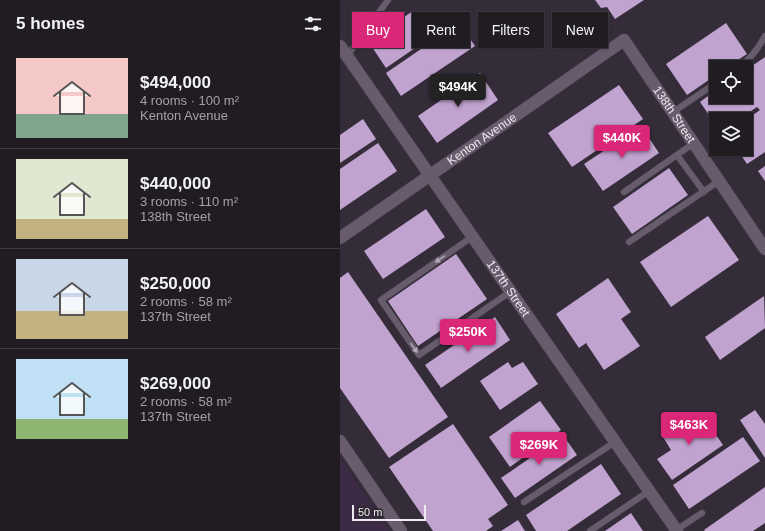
<!DOCTYPE html>
<meta charset="utf-8">
<style>
:root{--surface:#201c22;--page:#2d292f;--text:#f1f3f6;--muted:#a2a1a5;--line:#3d3a40;--accent:#db2777}
body{margin:0;font-family:Arial,sans-serif;background:var(--page);color:var(--text);height:100vh;display:flex;flex-direction:column;font-size:15px;white-space:nowrap}
*{box-sizing:border-box;margin:0}
p{font-size:13px;color:var(--muted)}
.icon{flex:none;width:22px;height:22px;fill:none;stroke:currentColor;stroke-width:2;stroke-linecap:round;stroke-linejoin:round}
.map{position:relative;flex:1;overflow:hidden}
.details{display:flex;flex-direction:column;background:var(--surface);width:340px}
.details>*{flex:none}
.guide{position:absolute;left:12px;top:12px;width:353px;height:36px;display:flex;gap:8px}
.fabs{position:absolute;left:369px;top:60px;display:grid;gap:8px}
.fabs a{display:grid;place-items:center;width:44px;height:44px;border-radius:0px;background:var(--surface);box-shadow:0 1px 3px #0004,0 0 0 1px var(--line);font-size:20px}
.scale{position:absolute;left:12px;bottom:10px;width:74px;box-sizing:border-box;padding-left:4px;border:2px solid #eeebf0;border-top:0;font-size:11px;line-height:14px;white-space:nowrap;color:#eeebf0;-webkit-text-stroke:3px #2b262e;paint-order:stroke}
.price{position:absolute;translate:-50% -34px;padding:0 9px;border-radius:4px;background:var(--accent);color:#fff;font-size:13px;line-height:26px;filter:drop-shadow(0 1px 2px #0008)}
.price::after{content:'';position:absolute;left:50%;top:24px;width:12px;height:9px;margin-left:-6px;background:inherit;clip-path:polygon(0 0,100% 0,50% 100%)}
.price.active{background:#222;color:#fff}
ul{padding:0;list-style:none}
li{display:flex;align-items:center;gap:12px;height:100px;padding:0 16px}
li+li{border-top:1px solid var(--line)}
li span{display:grid;place-items:center;flex:none;width:112px;height:80px;border-radius:0px;color:#555}
li>.icon{margin-inline-start:auto}
span .icon{width:48px;height:48px;fill:#fffc;stroke-width:1}
li b{font-size:17px}
h2{display:flex;justify-content:space-between;align-items:center;height:48px;padding:0 16px;font-size:17px}
.tag{padding:0 14px;border-radius:0px;background:var(--surface);box-shadow:0 1px 3px #0004,0 0 0 1px var(--line);font-size:14px;line-height:36px}
.tag.active{background:var(--accent);color:#fff}
main{display:flex;flex:1;min-height:0}
.map>svg:first-child{display:block}
.built{fill:#352c3a;fill-rule:evenodd}
.green{fill:#3d2b46}
.building{fill:#c1a3d0}
.lines{fill:none;stroke-linecap:round;stroke-linejoin:round}
.lane-casing{stroke:#464249;stroke-width:7}
.street-casing{stroke:#464249;stroke-width:13}
.lane{stroke:#675b6d;stroke-width:6}
.street{stroke:#675b6d;stroke-width:12}
.oneway{fill:#b1aab5}
.labels{text-anchor:middle;dominant-baseline:central;stroke-width:4;stroke-linejoin:round;paint-order:stroke}
.street-label{font-size:12px;fill:#eeebf0;stroke:#2b262e}
</style>
<main>
<section class="details">
<h2>5 homes<svg class="icon" aria-label="filters" viewBox="0 0 24 24"><path d="M4 7h16M4 17h16"/><circle cx="9" cy="7" r="2"/><circle cx="15" cy="17" r="2"/></svg></h2>
<ul>
<li><span style="background:linear-gradient(#f6c9c9 70%,#7fa58c 0)"><svg class="icon" aria-label="home" viewBox="0 0 24 24"><path d="M3 11l9-7 9 7M6 9v11h12V9"/></svg></span><div><b>$494,000</b><p>4 rooms · 100 m²</p><p>Kenton Avenue</p></div></li>
<li><span style="background:linear-gradient(#dfe7d0 75%,#c2b280 0)"><svg class="icon" aria-label="home" viewBox="0 0 24 24"><path d="M3 11l9-7 9 7M6 9v11h12V9"/></svg></span><div><b>$440,000</b><p>3 rooms · 110 m²</p><p>138th Street</p></div></li>
<li><span style="background:linear-gradient(#c9d6e8 65%,#c2b280 0)"><svg class="icon" aria-label="home" viewBox="0 0 24 24"><path d="M3 11l9-7 9 7M6 9v11h12V9"/></svg></span><div><b>$250,000</b><p>2 rooms · 58 m²</p><p>137th Street</p></div></li>
<li><span style="background:linear-gradient(#bfe0f5 75%,#8fb573 0)"><svg class="icon" aria-label="home" viewBox="0 0 24 24"><path d="M3 11l9-7 9 7M6 9v11h12V9"/></svg></span><div><b>$269,000</b><p>2 rooms · 58 m²</p><p>137th Street</p></div></li>
</ul>
</section>
<div class="map">
<svg width="425" height="531" viewBox="0 0 425 531">
<rect width="100%" height="100%" fill="#2b262e"/>
<!-- built -->
<path class="built" d="M 0,0 L 425,0 L 425,531 L 49,531 L 0,458 ZM 376,67 L 406,67 L 406,97 L 376,97 ZM 376,119 L 406,119 L 406,149 L 376,149 Z"/>
<!-- green -->
<path class="green" d="M 0,458 L 45,525 L 49,531 L 0,531 Z"/>
<!-- building -->
<g class="building">
<path d="M 255,0 L 304,0 L 275,19 L 267,7 L 261,8 Z"/>
<path d="M 73,11 L 91,37 L 46,68 L 28,41 Z"/>
<path d="M 119,23 L 135,46 L 61,96 L 46,73 Z"/>
<path d="M 386,23 L 407,54 L 387,67 L 376,67 L 376,75 L 347,95 L 326,64 Z"/>
<path d="M 425,57 L 425,152 L 407,164 L 397,149 L 406,149 L 406,120 L 420,110 L 417,107 L 399,119 L 376,119 L 376,125 L 360,102 L 376,90 L 376,97 L 406,97 L 406,70 Z"/>
<path d="M 140,73 L 158,100 L 97,143 L 78,116 Z"/>
<path d="M 279,85 L 303,119 L 232,167 L 208,133 Z"/>
<path d="M 23,119 L 36,139 L 0,163 L 0,135 Z"/>
<path d="M 301,126 L 319,153 L 263,191 L 244,164 Z"/>
<path d="M 38,143 L 57,171 L 0,210 L 0,169 Z"/>
<path d="M 425,166 L 425,181 L 418,171 Z"/>
<path d="M 329,168 L 348,195 L 292,234 L 273,207 Z"/>
<path d="M 86,209 L 105,237 L 43,279 L 24,251 Z"/>
<path d="M 368,216 L 399,260 L 331,307 L 300,262 Z"/>
<path d="M 116,254 L 147,299 L 78,346 L 48,301 Z"/>
<path d="M 8,272 L 108,417 L 49,458 L 0,388 L 0,278 Z"/>
<path d="M 268,278 L 291,312 L 281,319 L 300,346 L 264,370 L 246,343 L 239,348 L 216,314 Z"/>
<path d="M 424,296 L 425,328 L 380,360 L 365,337 Z"/>
<path d="M 155,317 L 170,340 L 101,388 L 85,365 Z"/>
<path d="M 168,362 L 172,368 L 183,362 L 198,384 L 160,410 L 140,381 Z"/>
<path d="M 200,401 L 221,430 L 170,467 L 149,437 Z"/>
<path d="M 415,410 L 425,424 L 425,458 L 400,420 Z"/>
<path d="M 360,412 L 383,445 L 332,480 L 317,459 L 331,450 L 323,437 Z"/>
<path d="M 113,424 L 168,505 L 148,519 L 153,526 L 146,531 L 93,531 L 49,467 Z"/>
<path d="M 223,435 L 237,455 L 175,498 L 161,478 Z"/>
<path d="M 403,437 L 420,461 L 349,509 L 333,485 Z"/>
<path d="M 261,464 L 281,494 L 227,531 L 196,531 L 186,515 Z"/>
<path d="M 425,487 L 425,523 L 413,531 L 365,531 L 364,530 Z"/>
<path d="M 291,513 L 303,531 L 265,531 Z"/>
<path d="M 178,520 L 185,531 L 161,531 Z"/>
</g>
<g class="lines">
<defs>
<g id="lane">
<path d="M 7,56 L 48,0"/>
<path d="M 399,67 C 411,59 418,49 425,36"/>
<path d="M 333,112 L 376,83"/>
<path d="M 337,155 L 364,192"/>
<path d="M 284,192 L 354,143"/>
<path d="M 132,237 L 41,300 L 79,355 L 170,292"/>
<path d="M 289,242 L 379,181"/>
<path d="M 184,502 L 275,442"/>
<path d="M 336,530 L 362,513"/>
<path d="M 250,531 L 309,491"/>
</g>
<g id="street">
<path id="s1" d="M 0,46 L 337,531"/>
<path id="s2" d="M 0,238 L 284,40 L 425,249"/>
<path d="M 0,441 L 61,531"/>
</g>
</defs>
<!-- lane casing -->
<use href="#lane" class="lane-casing"/>
<!-- street casing -->
<use href="#street" class="street-casing"/>
<!-- lane -->
<use href="#lane" class="lane"/>
<!-- street -->
<use href="#street" class="street"/>
</g>
<!-- one-way arrows -->
<defs><path id="oneway-solid" d="M-6-.8H1V-3.2L6.5 0L1 3.2V.8H-6Z"/></defs>
<g class="oneway">
<use href="#oneway-solid" transform="translate(100 259) rotate(145)"/>
<use href="#oneway-solid" transform="translate(74 348) rotate(55)"/>
</g>
<g class="labels">
<!-- street labels -->
<g class="street-label">
<text stroke="none"><textPath href="#s2" startOffset="436">138th Street</textPath></text>
<text stroke="none"><textPath href="#s2" startOffset="173">Kenton Avenue</textPath></text>
<text stroke="none"><textPath href="#s1" startOffset="295">137th Street</textPath></text>
</g>
</g>
</svg>
<div class="fabs">
<a><svg class="icon" aria-label="locate" viewBox="0 0 24 24"><circle cx="12" cy="12" r="6"/><path d="M12 2v4M12 18v4M2 12h4M18 12h4"/></svg></a>
<a><svg class="icon" aria-label="layers" viewBox="0 0 24 24"><path d="M12 4l9 5-9 5-9-5zM3 14l9 5 9-5"/></svg></a>
</div>
<div class="scale">50 m</div>
<b class="price active" style="left:118px;top:108px">$494K</b>
<b class="price" style="left:282px;top:159px">$440K</b>
<b class="price" style="left:128px;top:353px">$250K</b>
<b class="price" style="left:349px;top:446px">$463K</b>
<b class="price" style="left:199px;top:466px">$269K</b>
<div class="guide">
<a class="tag active">Buy</a>
<a class="tag">Rent</a>
<a class="tag">Filters</a>
<a class="tag">New</a>
</div>
</div>
</main>
